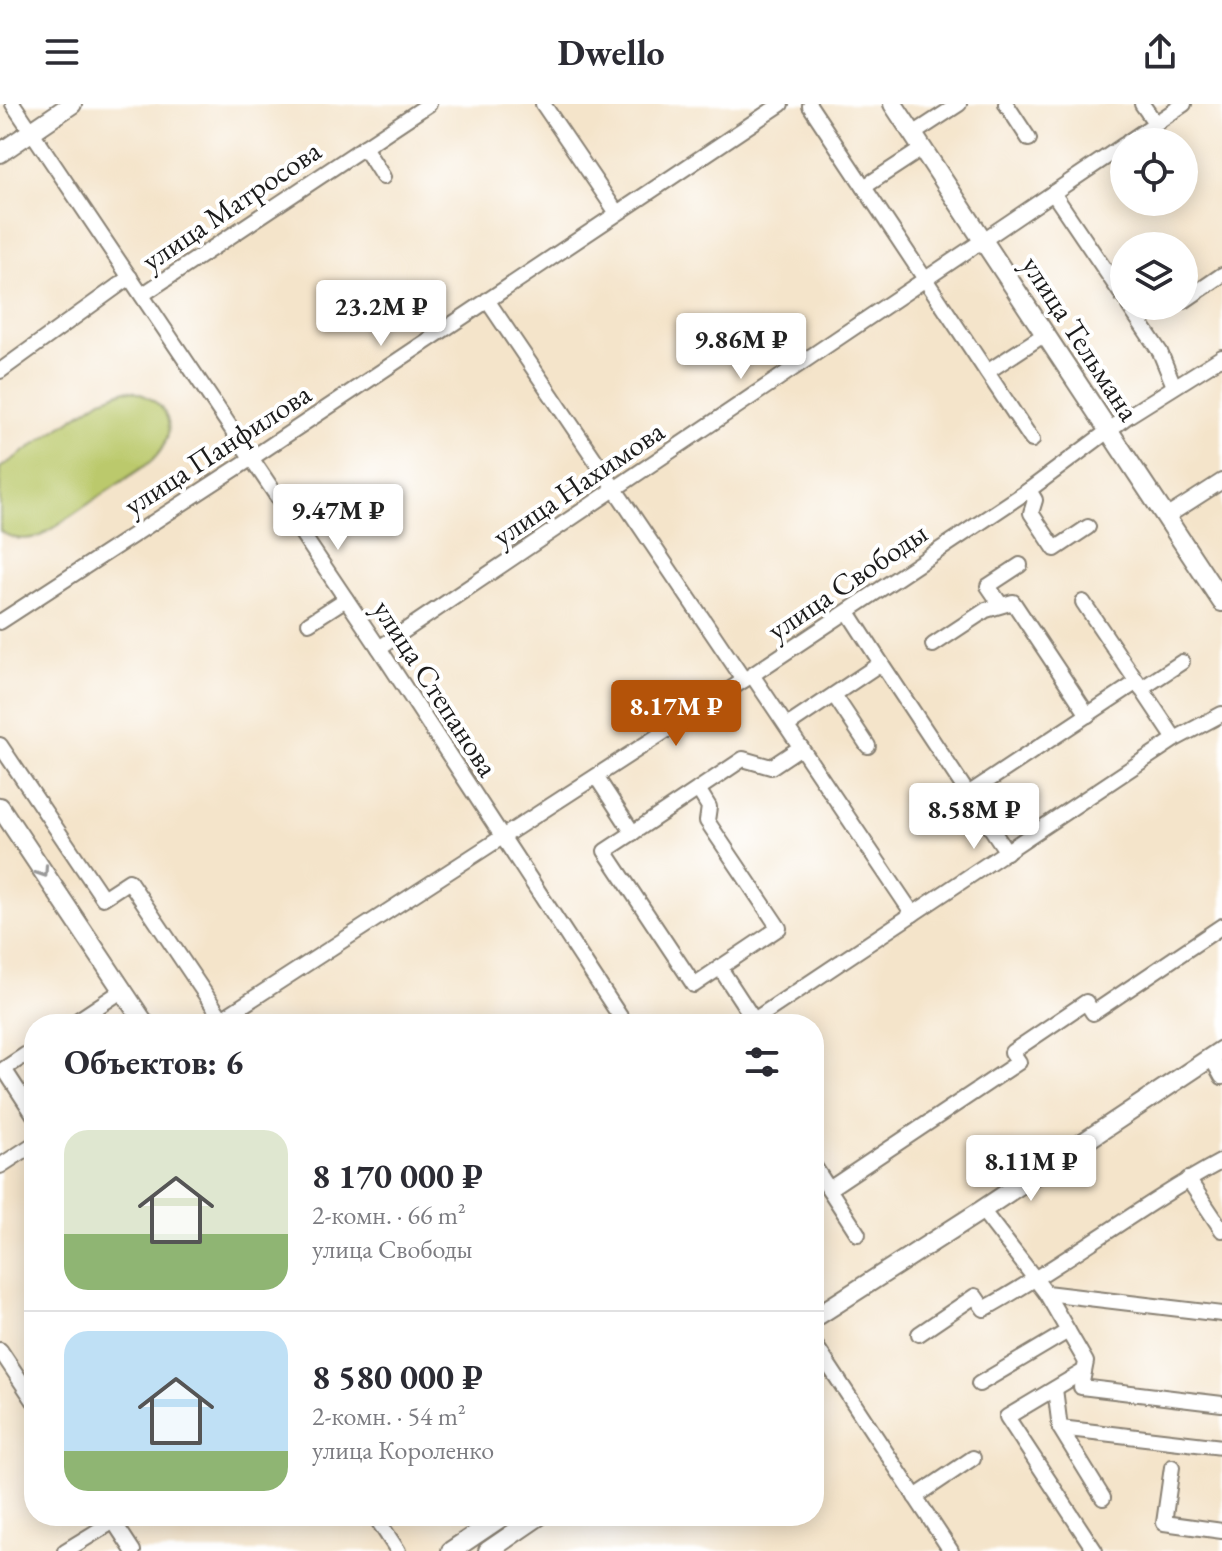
<!DOCTYPE html>
<html lang="ru">
<meta charset="utf-8">
<style>
:root{--surface:#fff;--page:#f2f2f3;--text:#2b2b33;--muted:#7c7c81;--line:#e1e1e2;--accent:#b45309}
body{margin:0;font-family:"EB Garamond",serif;background:var(--page);color:var(--text);height:100vh;display:flex;flex-direction:column;font-size:30px;white-space:nowrap}
*{box-sizing:border-box;margin:0}
p{font-size:26px;color:var(--muted)}
.icon{flex:none;width:44px;height:44px;fill:none;stroke:currentColor;stroke-width:2;stroke-linecap:round;stroke-linejoin:round}
.map{position:relative;flex:1;overflow:hidden}
.details{position:absolute;left:24px;top:910px;width:800px;height:512px;display:flex;flex-direction:column;background:var(--surface);border-radius:32px;box-shadow:0 4px 20px #0003}
.details>*{flex:none}
.fabs{position:absolute;left:1110px;top:24px;display:grid;gap:16px}
.fabs a{display:grid;place-items:center;width:88px;height:88px;border-radius:50%;background:var(--surface);box-shadow:0 4px 20px #0003;font-size:40px}
.price{position:absolute;translate:-50% -68px;padding:0 18px;border-radius:8px;background:#fff;color:#222;font-size:26px;line-height:52px;filter:drop-shadow(0 2px 4px #0008)}
.price::after{content:'';position:absolute;left:50%;top:48px;width:24px;height:18px;margin-left:-12px;background:inherit;clip-path:polygon(0 0,100% 0,50% 100%)}
.price.selected{background:var(--accent);color:#fff}
ul{padding:0;list-style:none}
li{display:flex;align-items:center;gap:24px;height:200px;padding:0 40px}
li+li{border-top:2px solid var(--line)}
li span{display:grid;place-items:center;flex:none;width:224px;height:160px;border-radius:24px;color:#555}
li>.icon{margin-inline-start:auto}
span .icon{width:96px;height:96px;fill:#fffc;stroke-width:1}
li b{font-size:34px}
h2{display:flex;justify-content:space-between;align-items:center;height:96px;padding:0 40px;font-size:34px}
header{display:flex;justify-content:space-between;align-items:center;height:104px;padding:0 40px;background:var(--surface);font-size:36px;font-weight:700}
.map>svg:first-child{display:block}
.green{fill:#bbc96c;stroke:#6c7244;stroke-width:2}
.lines{fill:none;stroke-linecap:round;stroke-linejoin:round}
.minor-casing{stroke:#888073;stroke-width:18}
.major-casing{stroke:#888073;stroke-width:22}
.minor{stroke:#fff;stroke-width:14}
.major{stroke:#fff;stroke-width:18}
.oneway{stroke:#999}
.labels{text-anchor:middle;dominant-baseline:central;stroke-width:8;stroke-linejoin:round;paint-order:stroke}
.street-label{font-size:30px;fill:#1c1c1c;stroke:#fff}
</style>
<header><svg class="icon" aria-label="menu" viewBox="0 0 24 24"><path d="M4 6h16M4 12h16M4 18h16"/></svg>Dwello<svg class="icon" aria-label="share" viewBox="0 0 24 24"><path d="M12 15V3M7 8l5-5 5 5M5 13v7h14v-7"/></svg></header>
<div class="map">
<svg width="1222" height="1447" viewBox="0 0 1222 1447">
<rect width="100%" height="100%" fill="#fff"/>
<filter id="ink" filterUnits="userSpaceOnUse"><feTurbulence type="fractalNoise" baseFrequency=".0125" numOctaves="2"/><feDisplacementMap in="SourceGraphic" scale="16" xChannelSelector="R" yChannelSelector="G"/><feConvolveMatrix kernelMatrix="1 2 1 2 8 2 1 2 1" color-interpolation-filters="sRGB"/></filter>
<filter id="wash" filterUnits="userSpaceOnUse"><feTurbulence type="fractalNoise" baseFrequency=".006" numOctaves="4" result="noise"/><feDisplacementMap in="SourceGraphic" scale="32" xChannelSelector="R" yChannelSelector="G"/><feGaussianBlur stdDeviation="1.8" result="paint"/><feColorMatrix in="noise" values="0 0 0 0 0 0 0 0 0 0 0 0 0 0 0 0 0 1.4 0 .05"/><feComposite in="paint" operator="in"/></filter>
<g filter="url(#wash)">
<rect width="100%" height="100%" fill="#f4e4ca"/>
<!-- green -->
<path class="green" d="M 126,286 C 167,293 184,325 152,357 L 41,432 C 25,436 14,437 0,427 L 0,364 L 102,295 Z"/>
</g>
<g filter="url(#ink)">
<g class="lines">
<defs>
<g id="minor">
<path d="M 13,0 L 379,544 L 625,920"/>
<path d="M 543,0 L 617,109"/>
<path d="M 1006,0 L 1029,35"/>
<path d="M 1142,0 L 1156,20"/>
<path d="M 810,2 L 1032,336"/>
<path d="M 913,30 L 959,0"/>
<path d="M 1128,38 L 1184,0"/>
<path d="M 364,43 L 383,73"/>
<path d="M 864,83 L 922,45"/>
<path d="M 1053,89 L 1124,194"/>
<path d="M 142,191 L 429,0"/>
<path d="M 487,196 L 744,576"/>
<path d="M 1184,197 L 1222,171"/>
<path d="M 1129,202 L 1160,248 L 1174,282"/>
<path d="M 0,267 L 130,173"/>
<path d="M 987,268 L 1045,230"/>
<path d="M 1029,386 L 1035,396 L 1031,409 L 1055,445 L 1088,423"/>
<path d="M 1166,413 L 1222,377"/>
<path d="M 1083,498 L 1137,578"/>
<path d="M 1001,501 L 988,482 L 1020,461"/>
<path d="M 0,518 L 252,354 L 781,0"/>
<path d="M 309,519 L 346,495"/>
<path d="M 933,541 L 986,506 L 1013,498 L 1088,611"/>
<path d="M 379,544 L 1124,41"/>
<path d="M 881,559 L 968,690"/>
<path d="M 752,571 L 913,810"/>
<path d="M 1141,585 L 1182,558"/>
<path d="M 834,591 L 868,642"/>
<path d="M 787,622 L 881,559 L 848,508"/>
<path d="M 0,641 L 103,794 L 129,777 L 222,915"/>
<path d="M 597,674 L 633,729"/>
<path d="M 698,685 L 709,703 L 707,717 L 779,824 L 694,881 L 605,747 C 651,717 697,686 743,655 L 771,663 L 801,643"/>
<path d="M 1007,748 L 968,690 L 1137,578 L 1175,635"/>
<path d="M 720,864 L 754,916"/>
<path d="M 72,920 L 123,886"/>
<path d="M 214,920 L 752,571 L 1029,386 L 1128,312 L 1222,253"/>
<path d="M 748,920 L 1175,635 L 1222,610"/>
<path d="M 34,945 L 4,965 L 34,1011"/>
<path d="M 1211,953 L 1222,973"/>
<path d="M 0,1062 L 34,1040"/>
<path d="M 814,1062 L 858,1130"/>
<path d="M 1188,1075 L 1222,1126"/>
<path d="M 829,1085 L 1019,958 L 1012,948 L 1086,898 L 1093,909 L 1222,822"/>
<path d="M 982,1106 L 1046,1189 L 1222,1210"/>
<path d="M 1046,1189 L 1086,1258 L 1081,1283 L 1222,1300"/>
<path d="M 919,1230 L 975,1192 L 984,1205 C 1066,1160 1140,1101 1222,1057"/>
<path d="M 814,1239 L 951,1447"/>
<path d="M 0,1246 L 34,1297"/>
<path d="M 1084,1267 L 1007,1313 L 1095,1447"/>
<path d="M 979,1280 L 1068,1227"/>
<path d="M 1055,1285 L 1060,1324 L 1103,1394"/>
<path d="M 1060,1324 L 1222,1343"/>
<path d="M 1172,1363 L 1164,1419 L 1222,1427"/>
<path d="M 915,1393 L 973,1354"/>
<path d="M 110,1412 L 133,1447"/>
<path d="M 375,1412 L 398,1447"/>
<path d="M 65,1447 L 122,1412"/>
</g>
<g id="major">
<path d="M 893,0 L 1222,498"/>
<path d="M 0,49 L 72,0"/>
<path d="M 0,703 L 145,920"/>
<path d="M 814,1214 L 982,1106 L 1222,946"/>
<path d="M 451,1447 L 503,1412"/>
<path d="M 488,1447 L 539,1412"/>
</g>
</defs>
<!-- minor casing -->
<use href="#minor" class="minor-casing"/>
<!-- major casing -->
<use href="#major" class="major-casing"/>
<!-- minor -->
<use href="#minor" class="minor"/>
<!-- major -->
<use href="#major" class="major"/>
</g>
<!-- one-way arrows -->
<defs><path id="oneway-chevron" d="M-2-3.5L2.5 0L-2 3.5" fill="none" stroke-width="1.6" stroke-linecap="round" stroke-linejoin="round" transform="scale(2)"/></defs>
<use class="oneway" href="#oneway-chevron" transform="translate(43 768) rotate(56)"/>
</g>
<g class="labels">
<!-- street labels -->
<g class="street-label">
<text transform="translate(231 101) rotate(-34)">улица Матросова</text>
<text transform="translate(1081 234) rotate(57)">улица Тельмана</text>
<text transform="translate(217 345) rotate(-33)">улица Панфилова</text>
<text transform="translate(578 379) rotate(-34)">улица Нахимова</text>
<text transform="translate(847 477) rotate(-34)">улица Свободы</text>
<text transform="translate(436 584) rotate(57)">улица Степанова</text>
</g>
</g>
</svg>
<div class="fabs">
<a><svg class="icon" aria-label="locate" viewBox="0 0 24 24"><circle cx="12" cy="12" r="6"/><path d="M12 2v4M12 18v4M2 12h4M18 12h4"/></svg></a>
<a><svg class="icon" aria-label="layers" viewBox="0 0 24 24"><path d="M12 4l9 5-9 5-9-5zM3 14l9 5 9-5"/></svg></a>
</div>
<b class="price" style="left:381px;top:244px">23.2M ₽</b>
<b class="price" style="left:741px;top:277px">9.86M ₽</b>
<b class="price" style="left:338px;top:448px">9.47M ₽</b>
<b class="price selected" style="left:676px;top:644px">8.17M ₽</b>
<b class="price" style="left:974px;top:747px">8.58M ₽</b>
<b class="price" style="left:1031px;top:1099px">8.11M ₽</b>
<section class="details">
<h2>Объектов: 6<svg class="icon" aria-label="filters" viewBox="0 0 24 24"><path d="M4 7h16M4 17h16"/><circle cx="9" cy="7" r="2"/><circle cx="15" cy="17" r="2"/></svg></h2>
<ul>
<li><span style="background:linear-gradient(#dfe7d0 65%,#8fb573 0)"><svg class="icon" aria-label="home" viewBox="0 0 24 24"><path d="M3 11l9-7 9 7M6 9v11h12V9"/></svg></span><div><b>8 170 000 ₽</b><p>2-комн. · 66 m²</p><p>улица Свободы</p></div></li>
<li><span style="background:linear-gradient(#bfe0f5 75%,#8fb573 0)"><svg class="icon" aria-label="home" viewBox="0 0 24 24"><path d="M3 11l9-7 9 7M6 9v11h12V9"/></svg></span><div><b>8 580 000 ₽</b><p>2-комн. · 54 m²</p><p>улица Короленко</p></div></li>
</ul>
</section>
</div>
